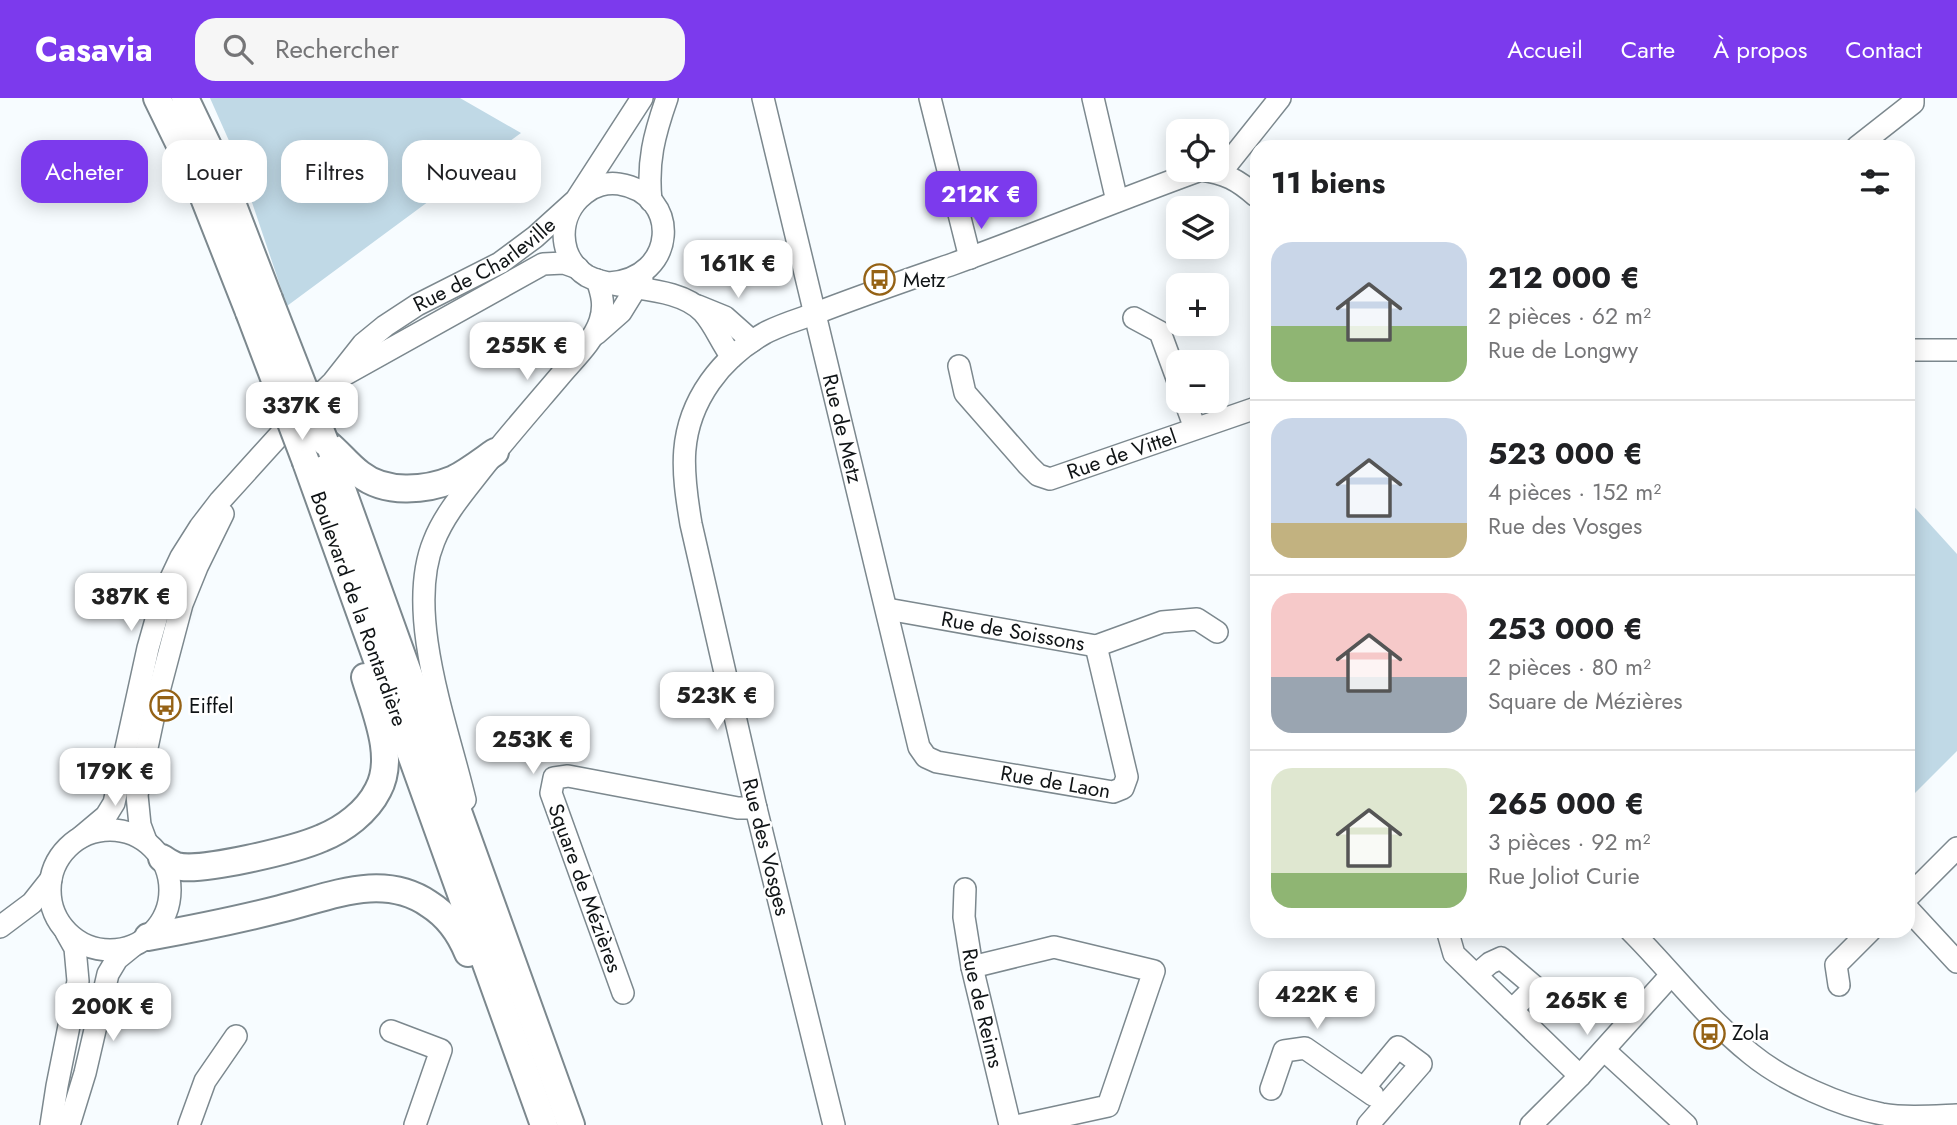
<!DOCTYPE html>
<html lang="fr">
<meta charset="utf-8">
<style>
:root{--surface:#fff;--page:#f6f6f6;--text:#202124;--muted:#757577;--line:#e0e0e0;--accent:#7c3aed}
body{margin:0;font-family:Jost,sans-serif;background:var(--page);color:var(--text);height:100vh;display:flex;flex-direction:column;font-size:26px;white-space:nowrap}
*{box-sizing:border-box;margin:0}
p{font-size:23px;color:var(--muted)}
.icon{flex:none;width:38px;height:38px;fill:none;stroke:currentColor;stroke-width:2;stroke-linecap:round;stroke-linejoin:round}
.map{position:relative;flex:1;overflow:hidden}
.side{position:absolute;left:1250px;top:42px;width:665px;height:798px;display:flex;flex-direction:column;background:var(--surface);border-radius:21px;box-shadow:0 4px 18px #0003}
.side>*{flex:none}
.top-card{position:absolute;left:21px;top:42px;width:665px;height:63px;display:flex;gap:14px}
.tools{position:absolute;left:1166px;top:21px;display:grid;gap:14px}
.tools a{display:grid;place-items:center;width:63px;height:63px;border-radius:14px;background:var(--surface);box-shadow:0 4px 18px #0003;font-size:35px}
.price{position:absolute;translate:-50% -60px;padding:0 16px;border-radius:14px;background:#fff;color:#222;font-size:23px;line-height:46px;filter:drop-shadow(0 2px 4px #0008)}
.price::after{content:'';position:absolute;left:50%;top:42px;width:21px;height:16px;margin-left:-10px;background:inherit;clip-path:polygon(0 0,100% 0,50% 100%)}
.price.on{background:var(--accent);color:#fff}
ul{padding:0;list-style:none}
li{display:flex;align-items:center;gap:21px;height:175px;padding:0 21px}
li+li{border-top:2px solid var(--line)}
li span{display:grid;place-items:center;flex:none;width:196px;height:140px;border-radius:21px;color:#555}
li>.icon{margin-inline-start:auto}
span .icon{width:84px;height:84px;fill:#fffc;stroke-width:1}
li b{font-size:30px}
h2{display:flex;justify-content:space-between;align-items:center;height:84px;padding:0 21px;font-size:30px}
.tag{padding:0 24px;border-radius:21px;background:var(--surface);box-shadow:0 4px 18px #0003;font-size:24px;line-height:63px}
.tag.on{background:var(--accent);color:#fff}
header{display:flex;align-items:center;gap:42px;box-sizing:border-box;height:98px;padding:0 35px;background:var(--accent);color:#fff}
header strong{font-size:33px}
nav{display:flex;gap:38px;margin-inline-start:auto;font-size:24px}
.search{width:490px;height:63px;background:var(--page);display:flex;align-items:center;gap:18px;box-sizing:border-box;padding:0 24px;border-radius:21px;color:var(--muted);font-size:26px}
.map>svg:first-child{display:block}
.green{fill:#c0d9e6}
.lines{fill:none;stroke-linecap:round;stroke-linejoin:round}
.minor-casing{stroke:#7c888e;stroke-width:24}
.major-casing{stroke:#7c888e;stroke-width:30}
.minor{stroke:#fff;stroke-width:21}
.major{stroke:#fff;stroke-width:26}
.major-bridge-casing{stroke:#7c888e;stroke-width:30;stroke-linecap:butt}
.major-bridge{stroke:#fff;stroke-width:26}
.labels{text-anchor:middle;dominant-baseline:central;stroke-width:5;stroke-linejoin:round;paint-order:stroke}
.street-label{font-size:21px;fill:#101416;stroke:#fff}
.poi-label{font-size:21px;fill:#101416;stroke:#fff;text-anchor:start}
</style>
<header>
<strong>Casavia</strong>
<div class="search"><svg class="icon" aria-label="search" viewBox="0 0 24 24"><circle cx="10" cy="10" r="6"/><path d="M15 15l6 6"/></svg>Rechercher</div>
<nav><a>Accueil</a><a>Carte</a><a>À propos</a><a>Contact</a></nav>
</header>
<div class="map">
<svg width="1957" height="1027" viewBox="0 0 1957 1027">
<rect width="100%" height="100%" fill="#f7fcff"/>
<!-- green -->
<g class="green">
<path d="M 210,0 L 460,0 L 521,35 L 287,208 L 238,63 Z"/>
<path d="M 1908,402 L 1957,456 L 1957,653 L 1908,702 Z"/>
</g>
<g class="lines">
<defs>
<g id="minor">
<path id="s1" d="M 763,0 L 919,649 L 926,659 L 937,664 L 1113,694 L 1123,690 L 1127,679 L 1096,548"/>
<path d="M 930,0 L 970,160"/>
<path d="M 1093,0 L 1117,103"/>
<path d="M 1857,49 L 1913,5 L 1913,0"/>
<path d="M 1221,74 L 1280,0"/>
<path d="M 651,103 C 647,64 654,37 667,0"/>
<path d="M 609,185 C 677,181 682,96 619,86 C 607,84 593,88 584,96 C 557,117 557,159 587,178 C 596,183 607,185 618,187 C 645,192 683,193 703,214 C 715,227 721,245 732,259"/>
<path d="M 698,208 L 725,219 L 752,243"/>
<path d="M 1134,220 L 1160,234 L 1178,283"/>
<path d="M 596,236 L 621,214 L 642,180"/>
<path d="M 1908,252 L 1957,252"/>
<path id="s2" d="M 959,268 L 965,295 L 1028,367 L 1038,377 L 1050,381 L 1256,310"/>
<path d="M 344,277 L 543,166 L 564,165 L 578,170"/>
<path d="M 1185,303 L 1195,330"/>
<path id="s3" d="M 887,511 L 1096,548 L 1162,524 L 1197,521 L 1217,534"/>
<path d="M 465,702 C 448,629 404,515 434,443 C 443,420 459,400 474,381 C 501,346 531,312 559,279 C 573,262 593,244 600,223 C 605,208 602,196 597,182"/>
<circle cx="110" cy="792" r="60"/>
<path id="s4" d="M 81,739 L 106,718 L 114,705 L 148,550 L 163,497 L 181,459 L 200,429 L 220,403 L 287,329 L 333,284 L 363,246 L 385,228 L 417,207 L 500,165 L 535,139 L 576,102 L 642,0"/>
<path d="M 146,743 L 140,727 L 137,697 L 159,593 L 182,506 L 197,469 L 223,416"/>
<path id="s5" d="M 965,791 L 964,819 L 972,869 L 1010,1027"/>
<path d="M 1908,799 L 1957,750"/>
<path d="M 1908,811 L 1957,864"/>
<path d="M 0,829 L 32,805 L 51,781"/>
<path d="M 1631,833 C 1671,873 1706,920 1751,956 C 1784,983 1840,1008 1882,1016 C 1906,1020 1932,1018 1957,1017"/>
<path d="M 1448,835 L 1454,856 L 1580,978"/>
<path d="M 972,869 L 1054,849 L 1154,873 L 1108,1008 L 1021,1027"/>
<path d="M 1476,877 L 1490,865 L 1501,860 L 1535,889 L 1512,912"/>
<path d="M 1839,887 L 1836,867 L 1870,833"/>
<path d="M 623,895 L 551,695 L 554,680 L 568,678 L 738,710 L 756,710"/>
<path d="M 391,933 L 441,952 L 415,1027"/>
<path d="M 1604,952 L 1686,1027"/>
<path d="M 1364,990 L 1398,949 L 1421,966 L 1368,1027"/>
<path d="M 1271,991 L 1284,953 L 1305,950 L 1373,997"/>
<path d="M 51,1027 L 57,988 L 78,883 L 75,850 L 66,834"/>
<path d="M 69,1027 L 85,975 L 108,876 L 117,861 L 133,848"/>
<path d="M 189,1027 L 205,983 L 236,938"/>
<path d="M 834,1027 L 756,710 L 691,426 C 682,373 677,331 710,284 C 724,264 744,247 765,235 C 780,227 797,222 814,216 C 860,198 907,182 953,166 C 1036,136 1118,102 1201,72 C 1225,75 1238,82 1256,98"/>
<path d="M 1531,1027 L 1580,978 L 1671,877"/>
</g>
<g id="major">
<path d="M 157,0 L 197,82 L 249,214"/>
<path d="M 185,0 L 219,71 L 269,201"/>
<path d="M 325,344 L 571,1027"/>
<path d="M 328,346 C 339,355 348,367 360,376 C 385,396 425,393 454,381 C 468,374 482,363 495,354"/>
<path id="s6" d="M 306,364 L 544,1027"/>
<path d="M 162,760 C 166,763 171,766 176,768 C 200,775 297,751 322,740 C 344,731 367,714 378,692 C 396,659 375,613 365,579"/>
<path d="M 148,839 C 192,831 237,822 280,811 C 330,799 382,774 429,806 C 448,818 460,835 468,855"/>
</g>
</defs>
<!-- minor casing -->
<use href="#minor" class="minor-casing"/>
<!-- major casing -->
<use href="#major" class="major-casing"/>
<!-- minor -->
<use href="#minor" class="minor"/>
<!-- major -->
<use href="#major" class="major"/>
<defs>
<g id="major-bridge">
<path d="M 269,201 L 325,344"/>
<path d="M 249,214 L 306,364"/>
</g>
</defs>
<!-- major-bridge casing -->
<use href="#major-bridge" class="major-bridge-casing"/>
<!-- major-bridge -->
<use href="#major-bridge" class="major-bridge"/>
</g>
<!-- icons -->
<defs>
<symbol id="bus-ring" viewBox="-11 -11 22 22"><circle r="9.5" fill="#fff" stroke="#956215" stroke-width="1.5"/><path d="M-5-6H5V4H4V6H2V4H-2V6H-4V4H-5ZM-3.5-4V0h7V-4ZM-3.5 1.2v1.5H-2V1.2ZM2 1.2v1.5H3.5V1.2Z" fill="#956215"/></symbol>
</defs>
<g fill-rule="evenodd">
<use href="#bus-ring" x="862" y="164" width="35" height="35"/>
<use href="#bus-ring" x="148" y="590" width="35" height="35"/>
<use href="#bus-ring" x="1692" y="918" width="35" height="35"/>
</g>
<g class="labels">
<!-- street labels -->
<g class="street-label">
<text stroke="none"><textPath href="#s4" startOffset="730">Rue de Charleville</textPath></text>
<text stroke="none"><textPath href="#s1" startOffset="340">Rue de Metz</textPath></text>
<text stroke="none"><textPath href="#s2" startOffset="226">Rue de Vittel</textPath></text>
<text stroke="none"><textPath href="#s6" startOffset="156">Boulevard de la Rontardière</textPath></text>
<text stroke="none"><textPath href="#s3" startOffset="128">Rue de Soissons</textPath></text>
<text stroke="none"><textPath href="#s1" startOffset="812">Rue de Laon</textPath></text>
<text transform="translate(766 749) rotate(76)">Rue des Vosges</text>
<text transform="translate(585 790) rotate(70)">Square de Mézières</text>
<text stroke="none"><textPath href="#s5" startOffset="121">Rue de Reims</textPath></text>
</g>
<!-- poi labels -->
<g class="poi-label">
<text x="903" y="182">Metz</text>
<text x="189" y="608">Eiffel</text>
<text x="1732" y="935">Zola</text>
</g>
</g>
</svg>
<div class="tools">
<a><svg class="icon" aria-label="locate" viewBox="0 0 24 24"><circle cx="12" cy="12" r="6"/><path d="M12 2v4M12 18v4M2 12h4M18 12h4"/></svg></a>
<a><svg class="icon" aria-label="layers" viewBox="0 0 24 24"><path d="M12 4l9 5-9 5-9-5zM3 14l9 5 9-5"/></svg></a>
<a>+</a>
<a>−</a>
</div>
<b class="price on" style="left:981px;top:133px">212K €</b>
<b class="price" style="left:738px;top:202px">161K €</b>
<b class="price" style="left:527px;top:284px">255K €</b>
<b class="price" style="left:302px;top:344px">337K €</b>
<b class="price" style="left:131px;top:535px">387K €</b>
<b class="price" style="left:717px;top:634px">523K €</b>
<b class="price" style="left:533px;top:678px">253K €</b>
<b class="price" style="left:115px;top:710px">179K €</b>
<b class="price" style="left:1317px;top:933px">422K €</b>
<b class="price" style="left:1587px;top:939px">265K €</b>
<b class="price" style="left:113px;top:945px">200K €</b>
<div class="top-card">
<a class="tag on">Acheter</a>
<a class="tag">Louer</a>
<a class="tag">Filtres</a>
<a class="tag">Nouveau</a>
</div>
<section class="side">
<h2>11 biens<svg class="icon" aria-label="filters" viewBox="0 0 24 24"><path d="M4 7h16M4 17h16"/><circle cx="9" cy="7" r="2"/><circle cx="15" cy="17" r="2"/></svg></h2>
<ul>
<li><span style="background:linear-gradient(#c9d6e8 60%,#8fb573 0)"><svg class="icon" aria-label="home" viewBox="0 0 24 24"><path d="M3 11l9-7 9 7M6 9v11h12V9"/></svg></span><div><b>212 000 €</b><p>2 pièces · 62 m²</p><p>Rue de Longwy</p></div></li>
<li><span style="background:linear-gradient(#c9d6e8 75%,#c2b280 0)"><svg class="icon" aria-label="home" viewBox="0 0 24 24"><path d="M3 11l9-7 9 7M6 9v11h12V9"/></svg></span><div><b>523 000 €</b><p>4 pièces · 152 m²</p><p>Rue des Vosges</p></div></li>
<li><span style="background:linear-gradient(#f6c9c9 60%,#9aa5b1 0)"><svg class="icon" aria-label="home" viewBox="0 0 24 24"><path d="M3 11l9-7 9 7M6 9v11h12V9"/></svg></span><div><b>253 000 €</b><p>2 pièces · 80 m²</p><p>Square de Mézières</p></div></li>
<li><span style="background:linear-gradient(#dfe7d0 75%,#8fb573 0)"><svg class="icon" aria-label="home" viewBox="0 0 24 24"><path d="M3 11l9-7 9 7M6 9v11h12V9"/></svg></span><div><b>265 000 €</b><p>3 pièces · 92 m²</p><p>Rue Joliot Curie</p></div></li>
</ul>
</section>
</div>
